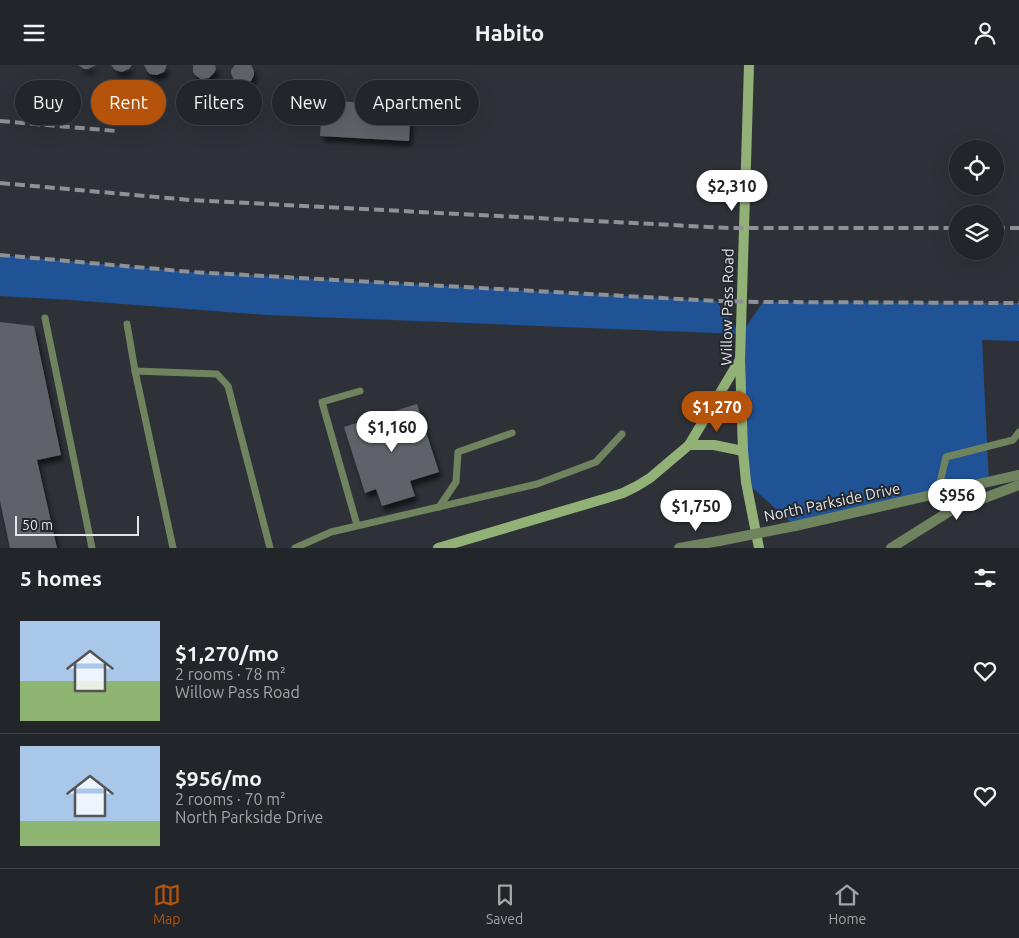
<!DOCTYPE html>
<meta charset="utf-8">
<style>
:root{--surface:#22262a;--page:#2a2e32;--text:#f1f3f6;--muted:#a2a5a8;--line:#3f4347;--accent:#b45309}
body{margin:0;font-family:Ubuntu,sans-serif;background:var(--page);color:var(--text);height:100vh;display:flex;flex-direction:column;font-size:19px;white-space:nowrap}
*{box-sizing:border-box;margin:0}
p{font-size:16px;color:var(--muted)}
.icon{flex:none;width:28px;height:28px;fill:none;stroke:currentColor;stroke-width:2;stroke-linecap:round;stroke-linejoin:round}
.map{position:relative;height:483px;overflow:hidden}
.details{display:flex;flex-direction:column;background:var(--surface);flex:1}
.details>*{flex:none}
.guide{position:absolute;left:15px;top:15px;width:500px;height:45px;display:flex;gap:10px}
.buttons{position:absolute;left:949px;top:75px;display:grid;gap:10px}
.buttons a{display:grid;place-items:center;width:55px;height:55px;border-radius:50%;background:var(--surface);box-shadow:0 5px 20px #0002,0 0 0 1px var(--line);font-size:25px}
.scale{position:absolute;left:15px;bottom:12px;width:124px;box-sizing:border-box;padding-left:5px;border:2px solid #e2e5e8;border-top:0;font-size:14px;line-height:18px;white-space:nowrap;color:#e2e5e8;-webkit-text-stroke:4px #24282e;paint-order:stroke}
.price{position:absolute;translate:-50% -42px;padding:0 11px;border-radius:18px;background:#fff;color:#222;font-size:16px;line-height:32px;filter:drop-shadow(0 1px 2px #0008)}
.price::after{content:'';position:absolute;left:50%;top:30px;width:15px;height:11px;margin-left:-8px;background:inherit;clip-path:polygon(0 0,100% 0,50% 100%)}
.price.on{background:var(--accent);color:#fff}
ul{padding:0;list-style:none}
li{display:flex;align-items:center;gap:15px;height:125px;padding:0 20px}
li+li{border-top:1px solid var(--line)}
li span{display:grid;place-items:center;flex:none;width:140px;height:100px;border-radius:0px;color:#555}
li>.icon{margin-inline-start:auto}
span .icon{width:60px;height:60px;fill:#fffc;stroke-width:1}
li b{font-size:21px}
h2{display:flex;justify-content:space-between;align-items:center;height:60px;padding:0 20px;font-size:21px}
.tag{padding:0 18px;border-radius:22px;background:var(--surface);box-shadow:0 5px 20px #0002,0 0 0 1px var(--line);font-size:18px;line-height:45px}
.tag.on{background:var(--accent);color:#fff}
header{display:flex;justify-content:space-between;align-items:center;height:65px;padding:0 20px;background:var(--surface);font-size:22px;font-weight:600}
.tabs{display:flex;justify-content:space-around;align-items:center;height:70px;border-top:1px solid var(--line);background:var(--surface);font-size:14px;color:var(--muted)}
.tabs a{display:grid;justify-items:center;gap:2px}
.tabs .on{color:var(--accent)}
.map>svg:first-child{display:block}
.green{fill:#1f5396}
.building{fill:#5e6369;filter:url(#shadow)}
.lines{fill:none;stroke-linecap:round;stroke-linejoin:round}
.service{stroke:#70835f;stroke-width:7}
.tertiary{stroke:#70835f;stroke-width:10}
.secondary{stroke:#92b177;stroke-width:10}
.rail{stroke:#8e9196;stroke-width:4;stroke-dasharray:10 5;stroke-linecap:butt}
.tertiary-bridge{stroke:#70835f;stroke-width:10}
.labels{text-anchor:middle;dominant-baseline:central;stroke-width:4;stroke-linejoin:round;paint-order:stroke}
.street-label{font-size:15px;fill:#e2e5e8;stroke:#24282e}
</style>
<header><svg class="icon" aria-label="menu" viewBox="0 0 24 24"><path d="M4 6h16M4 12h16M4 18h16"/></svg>Habito<svg class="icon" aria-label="person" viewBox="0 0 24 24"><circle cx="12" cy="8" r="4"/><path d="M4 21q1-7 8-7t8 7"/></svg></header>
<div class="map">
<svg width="1019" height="483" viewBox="0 0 1019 483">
<defs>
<filter id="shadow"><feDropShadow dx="3" dy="5.5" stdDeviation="2.5" flood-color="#0009"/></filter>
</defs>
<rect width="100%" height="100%" fill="#2e3238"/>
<!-- green -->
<path class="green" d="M 0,190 L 192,207 L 716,236 L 741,269 L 763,237 L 1019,238 L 1019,276 L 982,275 L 989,418 L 795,461 L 746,417 L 740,269 L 267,250 L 71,235 L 0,231 Z"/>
<!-- building -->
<g class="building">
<path d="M 78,0 L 96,0 L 88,4 L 84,4 Z"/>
<path d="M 111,0 L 132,0 L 129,4 L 122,7 L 115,5 Z"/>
<path d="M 144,0 L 167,0 L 164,7 L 157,10 L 150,9 L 147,6 Z"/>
<path d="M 193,0 L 215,0 L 216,4 L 214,8 L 209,13 L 201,14 L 195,10 L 193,7 Z"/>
<path d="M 235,0 L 251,0 L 254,6 L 254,10 L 251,16 L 247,18 L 240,19 L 234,15 L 231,8 L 231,5 Z"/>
<path d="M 322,35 L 411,41 L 409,76 L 320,71 Z"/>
<path d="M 0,257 L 34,261 L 61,390 L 37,395 L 57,483 L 10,483 L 0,436 Z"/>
<path d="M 417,339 L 439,407 L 410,416 L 415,431 L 382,441 L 376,424 L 365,428 L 344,362 Z"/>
</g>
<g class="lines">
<!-- service -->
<g class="service">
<path d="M 45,253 L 92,483"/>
<path d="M 127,259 L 135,306 L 173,483"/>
<path d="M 135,306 L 217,309 L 228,321 L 270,483"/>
<path d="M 937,430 L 946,392 L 1013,375 L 1019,367"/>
<path d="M 439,442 L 456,417 L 458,387 L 512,368"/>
<path d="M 357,460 L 322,337 L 360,326"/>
<path d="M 295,483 L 331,467 L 537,419 L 596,397 L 622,369"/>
</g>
<!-- tertiary -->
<g class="tertiary">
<path d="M 795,461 L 1019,410"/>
<path d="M 679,483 L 719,476"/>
<path d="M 891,483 L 950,446 L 1019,420"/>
</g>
<!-- secondary -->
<g class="secondary">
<path d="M 749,0 L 740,295 L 743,386 L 746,417 L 759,483"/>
<path d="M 689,380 L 714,380 L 743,386"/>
<path d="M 438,483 L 607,433 L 623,428 L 637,421 L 650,413 L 689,380 L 739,296"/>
</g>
<!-- rail -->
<g class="rail">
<path d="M 0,56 L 116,66"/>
<path d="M 0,118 L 190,135 L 729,163 L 958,163"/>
<path d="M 995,163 L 1019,163"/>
<path d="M 0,190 L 192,207 L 716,236 L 763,237 L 1019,238"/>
</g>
<!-- tertiary-bridge -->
<path class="tertiary-bridge" d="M 719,476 L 795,461"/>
</g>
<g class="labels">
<!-- street labels -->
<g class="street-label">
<text transform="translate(727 242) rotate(-89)">Willow Pass Road</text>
<text transform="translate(832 437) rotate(-12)">North Parkside Drive</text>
</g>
</g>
</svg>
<div class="buttons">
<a><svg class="icon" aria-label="locate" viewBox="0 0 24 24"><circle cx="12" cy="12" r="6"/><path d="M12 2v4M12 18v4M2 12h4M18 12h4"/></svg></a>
<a><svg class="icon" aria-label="layers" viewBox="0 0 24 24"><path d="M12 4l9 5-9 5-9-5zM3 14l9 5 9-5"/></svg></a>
</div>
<div class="scale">50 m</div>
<b class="price" style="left:732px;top:147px">$2,310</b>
<b class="price on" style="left:717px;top:368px">$1,270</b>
<b class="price" style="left:392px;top:388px">$1,160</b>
<b class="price" style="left:957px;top:456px">$956</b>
<b class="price" style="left:696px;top:467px">$1,750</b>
<div class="guide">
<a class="tag">Buy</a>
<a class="tag on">Rent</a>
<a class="tag">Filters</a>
<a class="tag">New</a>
<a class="tag">Apartment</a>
</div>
</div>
<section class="details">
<h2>5 homes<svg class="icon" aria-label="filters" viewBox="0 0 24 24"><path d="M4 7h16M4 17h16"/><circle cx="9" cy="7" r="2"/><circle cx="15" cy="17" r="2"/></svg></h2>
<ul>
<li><span style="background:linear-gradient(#a9c7e8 60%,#8fb573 0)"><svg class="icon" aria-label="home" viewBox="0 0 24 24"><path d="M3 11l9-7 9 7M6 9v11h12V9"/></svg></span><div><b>$1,270/mo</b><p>2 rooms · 78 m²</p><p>Willow Pass Road</p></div><svg class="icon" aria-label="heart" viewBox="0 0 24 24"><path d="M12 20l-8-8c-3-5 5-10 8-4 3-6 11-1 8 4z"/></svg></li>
<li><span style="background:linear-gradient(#a9c7e8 75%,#8fb573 0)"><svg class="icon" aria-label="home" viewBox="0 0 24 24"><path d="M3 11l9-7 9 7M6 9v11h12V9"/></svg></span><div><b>$956/mo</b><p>2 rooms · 70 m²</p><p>North Parkside Drive</p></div><svg class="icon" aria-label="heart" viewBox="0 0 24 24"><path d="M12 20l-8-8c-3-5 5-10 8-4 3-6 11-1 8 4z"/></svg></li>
</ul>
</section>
<nav class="tabs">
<a class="on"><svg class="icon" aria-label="map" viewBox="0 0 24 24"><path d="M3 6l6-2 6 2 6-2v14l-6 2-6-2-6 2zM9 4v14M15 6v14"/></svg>Map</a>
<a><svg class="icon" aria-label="saved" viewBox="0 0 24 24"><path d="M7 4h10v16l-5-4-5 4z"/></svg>Saved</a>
<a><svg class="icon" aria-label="home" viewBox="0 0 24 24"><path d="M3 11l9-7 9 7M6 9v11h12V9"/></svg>Home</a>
</nav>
